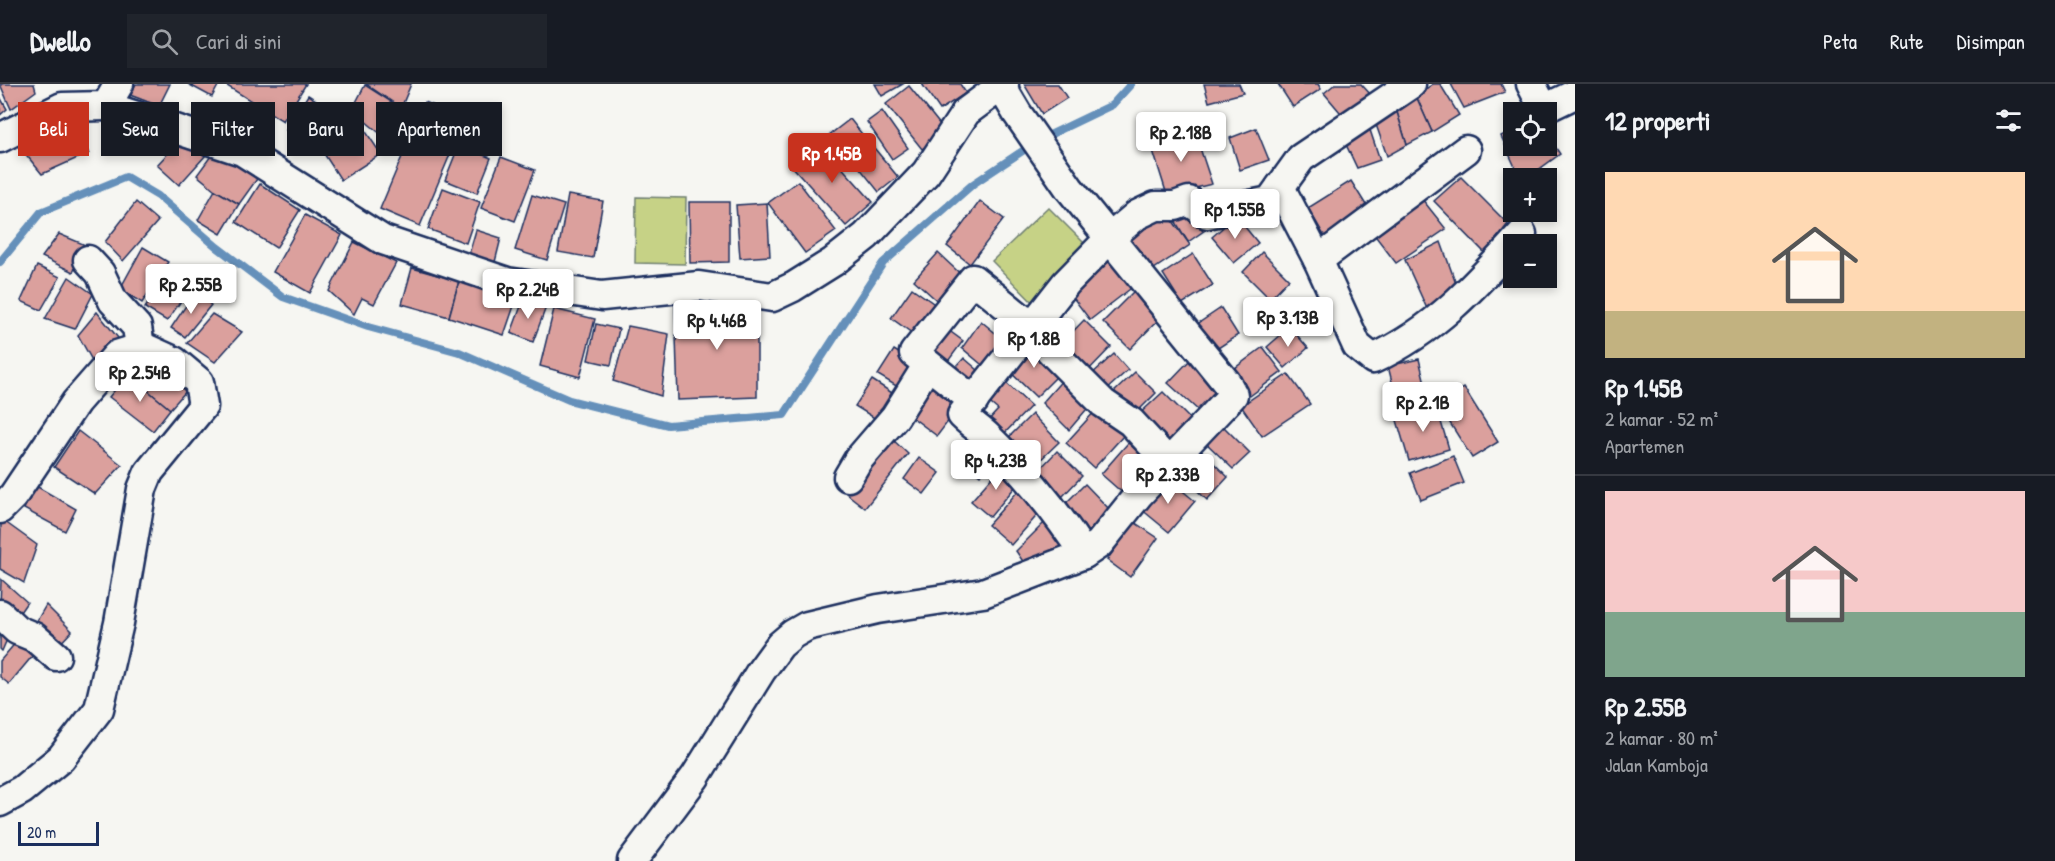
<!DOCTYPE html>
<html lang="id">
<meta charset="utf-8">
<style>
:root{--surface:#171b24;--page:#20242c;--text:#f1f3f6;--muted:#9ea1a6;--line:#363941;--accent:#c8321e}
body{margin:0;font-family:"Patrick Hand",sans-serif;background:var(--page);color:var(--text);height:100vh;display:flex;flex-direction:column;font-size:22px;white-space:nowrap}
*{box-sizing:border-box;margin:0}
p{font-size:20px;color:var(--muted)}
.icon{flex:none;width:33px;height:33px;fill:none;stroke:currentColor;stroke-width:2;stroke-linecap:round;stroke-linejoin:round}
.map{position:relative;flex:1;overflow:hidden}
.panel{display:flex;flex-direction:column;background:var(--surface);width:480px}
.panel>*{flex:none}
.guide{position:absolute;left:18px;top:18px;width:570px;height:54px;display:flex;gap:12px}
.fabs{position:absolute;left:1503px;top:18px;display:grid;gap:12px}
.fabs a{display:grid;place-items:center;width:54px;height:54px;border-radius:0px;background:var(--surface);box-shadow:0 3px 9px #0003;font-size:30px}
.scale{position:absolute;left:18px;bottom:15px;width:81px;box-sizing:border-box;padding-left:6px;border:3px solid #1b2f5e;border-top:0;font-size:16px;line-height:21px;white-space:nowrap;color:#1b2f5e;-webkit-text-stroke:4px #f6f6f2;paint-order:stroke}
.price{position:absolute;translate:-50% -51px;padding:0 14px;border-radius:6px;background:#fff;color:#222;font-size:20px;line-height:39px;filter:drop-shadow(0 2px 3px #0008)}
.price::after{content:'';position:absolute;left:50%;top:36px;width:18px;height:14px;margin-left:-9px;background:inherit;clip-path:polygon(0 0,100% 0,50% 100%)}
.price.active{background:var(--accent);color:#fff}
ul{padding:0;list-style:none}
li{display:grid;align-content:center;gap:12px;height:318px;padding:0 30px}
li+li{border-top:2px solid var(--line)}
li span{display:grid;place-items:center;height:186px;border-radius:0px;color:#555}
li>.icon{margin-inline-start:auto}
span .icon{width:108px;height:108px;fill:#fffc;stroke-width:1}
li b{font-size:26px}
h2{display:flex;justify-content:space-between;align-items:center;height:72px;padding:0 30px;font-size:26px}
.tag{padding:0 21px;border-radius:0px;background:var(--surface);box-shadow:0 3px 9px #0003;font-size:21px;line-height:54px}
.tag.active{background:var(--accent);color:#fff}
header{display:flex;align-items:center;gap:36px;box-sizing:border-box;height:84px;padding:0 30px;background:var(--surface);border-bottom:2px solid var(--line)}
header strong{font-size:28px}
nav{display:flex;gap:33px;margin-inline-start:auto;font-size:21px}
.search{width:420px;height:54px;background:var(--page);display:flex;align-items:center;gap:15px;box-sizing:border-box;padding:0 21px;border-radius:0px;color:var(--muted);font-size:22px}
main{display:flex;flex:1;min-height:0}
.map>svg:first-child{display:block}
.green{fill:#c6d286;stroke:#708072;stroke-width:1.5}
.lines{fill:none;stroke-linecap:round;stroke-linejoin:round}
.stream{stroke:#6590ba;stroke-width:8}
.building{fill:#dba09d;stroke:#1b2f5e;stroke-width:1.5}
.street-casing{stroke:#1b2f5e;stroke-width:33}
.street{stroke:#f6f6f2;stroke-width:28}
</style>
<header>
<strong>Dwello</strong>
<div class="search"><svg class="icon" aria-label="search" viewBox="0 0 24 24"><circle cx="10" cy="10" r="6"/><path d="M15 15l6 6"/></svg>Cari di sini</div>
<nav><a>Peta</a><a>Rute</a><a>Disimpan</a></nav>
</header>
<main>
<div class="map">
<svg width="1575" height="777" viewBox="0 0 1575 777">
<rect width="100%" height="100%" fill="#f6f6f2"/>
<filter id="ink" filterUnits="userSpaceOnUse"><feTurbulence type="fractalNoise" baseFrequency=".0167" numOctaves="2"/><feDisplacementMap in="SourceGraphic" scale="12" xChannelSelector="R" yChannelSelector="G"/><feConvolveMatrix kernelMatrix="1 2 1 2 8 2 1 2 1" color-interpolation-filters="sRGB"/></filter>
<g filter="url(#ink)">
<!-- green -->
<g class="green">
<path d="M 636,113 L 686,114 L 685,180 L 635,179 Z"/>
<path d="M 1048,123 L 1091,166 L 1035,221 L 992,177 Z"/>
</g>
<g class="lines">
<!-- stream -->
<path class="stream" d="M 0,178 L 41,128 L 126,93 L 158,112 L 217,163 L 283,213 L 368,243 L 459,268 L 569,316 L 668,341 L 784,331 L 883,179 L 973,100 L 1039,56 L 1112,21 L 1131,0"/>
</g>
<!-- building -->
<g class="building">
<path d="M 0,0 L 34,0 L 36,7 L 11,25 Z"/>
<path d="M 136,0 L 170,0 L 159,22 L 130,11 Z"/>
<path d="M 188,0 L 219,0 L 212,13 Z"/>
<path d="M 224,0 L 306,0 L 283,37 Z"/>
<path d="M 366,0 L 411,0 L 401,24 Z"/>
<path d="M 875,0 L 903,0 L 882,12 Z"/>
<path d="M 922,0 L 960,0 L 966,9 L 940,26 Z"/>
<path d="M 1024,0 L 1058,0 L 1067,14 L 1042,30 Z"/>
<path d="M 1204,0 L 1239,0 L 1243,9 L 1209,18 Z"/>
<path d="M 1278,0 L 1318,0 L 1321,5 L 1293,23 Z"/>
<path d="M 1335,0 L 1361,0 L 1371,11 L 1345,34 L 1324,9 Z"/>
<path d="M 1433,0 L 1440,0 L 1459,31 L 1432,48 L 1416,12 Z"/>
<path d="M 1451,0 L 1501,0 L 1505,8 L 1464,24 Z"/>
<path d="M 365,1 L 401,24 L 383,52 L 352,26 Z"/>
<path d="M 909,2 L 945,47 L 922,65 L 886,20 Z"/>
<path d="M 308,11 L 336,29 L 314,64 L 286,46 Z"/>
<path d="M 1416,12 L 1432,48 L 1407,61 L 1396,25 Z"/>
<path d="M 0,13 L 7,25 L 0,31 Z"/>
<path d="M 425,18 L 465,35 L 420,142 L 380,125 Z"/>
<path d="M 1396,25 L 1407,61 L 1387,72 L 1374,35 Z"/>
<path d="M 882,27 L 908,64 L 892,75 L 867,38 Z"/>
<path d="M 63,35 L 89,69 L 42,90 L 14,56 Z"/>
<path d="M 850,35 L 866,55 L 844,72 L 828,52 Z"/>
<path d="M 358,36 L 381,70 L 341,96 L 319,62 Z"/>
<path d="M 1368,40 L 1380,76 L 1357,84 L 1342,52 Z"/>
<path d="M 1256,44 L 1269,76 L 1240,86 L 1230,54 Z"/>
<path d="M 1514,45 L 1514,62 L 1546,62 L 1546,49 L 1560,70 L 1527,94 L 1520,94 L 1501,52 Z"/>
<path d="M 1194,46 L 1212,100 L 1167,111 L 1150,57 Z"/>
<path d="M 184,52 L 206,71 L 179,101 L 157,81 Z"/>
<path d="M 818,57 L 873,118 L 846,142 L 791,81 Z"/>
<path d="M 870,59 L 898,93 L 879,108 L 851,73 Z"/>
<path d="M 459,61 L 491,74 L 477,109 L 445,96 Z"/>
<path d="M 216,65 L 257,95 L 239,120 L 215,106 L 197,91 Z"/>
<path d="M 501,73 L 535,86 L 515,137 L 481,124 Z"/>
<path d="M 1461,93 L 1508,140 L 1485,169 L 1434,117 Z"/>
<path d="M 798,97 L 836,147 L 805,169 L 768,119 Z"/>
<path d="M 1351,97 L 1371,129 L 1326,155 L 1308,124 Z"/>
<path d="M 260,100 L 300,126 L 276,164 L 236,138 Z"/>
<path d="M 443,104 L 480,118 L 466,159 L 428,145 Z"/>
<path d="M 215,106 L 239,120 L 221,150 L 198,136 Z"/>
<path d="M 532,111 L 564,121 L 547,176 L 515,166 Z"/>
<path d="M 568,111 L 603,117 L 593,174 L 558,168 Z"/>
<path d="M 1422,115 L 1446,145 L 1396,179 L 1373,149 Z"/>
<path d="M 980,117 L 1004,135 L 970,180 L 947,162 Z"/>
<path d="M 136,118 L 158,137 L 123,177 L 105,158 Z"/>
<path d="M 689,118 L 729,118 L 729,178 L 690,179 Z"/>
<path d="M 767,119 L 770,172 L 740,174 L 736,121 Z"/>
<path d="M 1192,122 L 1208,144 L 1188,158 L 1174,135 Z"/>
<path d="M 1165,126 L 1190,161 L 1151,187 L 1127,151 Z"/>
<path d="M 305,131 L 342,151 L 310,209 L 273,188 Z"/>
<path d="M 1236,132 L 1258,159 L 1234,179 L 1212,153 Z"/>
<path d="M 476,146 L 501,154 L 495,178 L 469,170 Z"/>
<path d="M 59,150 L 88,162 L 73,188 L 42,173 Z"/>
<path d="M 354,158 L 396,179 L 374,220 L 362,214 L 354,230 L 329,207 Z"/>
<path d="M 1441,158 L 1460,211 L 1428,227 L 1405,176 Z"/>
<path d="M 143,163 L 168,178 L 142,219 L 120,205 Z"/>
<path d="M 1262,168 L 1289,195 L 1270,215 L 1243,188 Z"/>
<path d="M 938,169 L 967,196 L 943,222 L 914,196 Z"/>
<path d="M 1193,170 L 1213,201 L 1182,220 L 1163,190 Z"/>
<path d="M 1111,174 L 1134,202 L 1090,236 L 1068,207 Z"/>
<path d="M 37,182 L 60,193 L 41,226 L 21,217 Z"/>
<path d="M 173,183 L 195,197 L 167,237 L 145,224 Z"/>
<path d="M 412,184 L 459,197 L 449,233 L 402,220 Z"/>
<path d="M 69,193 L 93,210 L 75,245 L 45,235 Z"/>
<path d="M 459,197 L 516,216 L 504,251 L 449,233 Z"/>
<path d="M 912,204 L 940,224 L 919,254 L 891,234 Z"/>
<path d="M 1135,206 L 1162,232 L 1130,265 L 1103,238 Z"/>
<path d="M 195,208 L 211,221 L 185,253 L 171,244 Z"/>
<path d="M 524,214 L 546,223 L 533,258 L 511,249 Z"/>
<path d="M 675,220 L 757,220 L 757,313 L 678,316 Z"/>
<path d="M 1221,224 L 1238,251 L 1212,268 L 1193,243 Z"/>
<path d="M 554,225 L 595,235 L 580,293 L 540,282 Z"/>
<path d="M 97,228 L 118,254 L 93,278 L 78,251 Z"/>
<path d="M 212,230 L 242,248 L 215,278 L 187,259 Z"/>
<path d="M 1084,236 L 1111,263 L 1083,292 L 1056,265 Z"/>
<path d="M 981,237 L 1006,258 L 987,285 L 962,264 Z"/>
<path d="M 596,240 L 619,245 L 611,281 L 588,276 Z"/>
<path d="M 628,242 L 669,250 L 661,312 L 613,297 Z"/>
<path d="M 944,243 L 963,257 L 943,284 L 923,269 Z"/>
<path d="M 1290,243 L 1308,264 L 1285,284 L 1267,263 Z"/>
<path d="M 1032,256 L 1062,287 L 1036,313 L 1005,283 Z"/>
<path d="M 1263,263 L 1282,288 L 1250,312 L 1231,287 Z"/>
<path d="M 894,266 L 919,282 L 903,306 L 878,291 Z"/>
<path d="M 1114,270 L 1128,286 L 1105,307 L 1091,291 Z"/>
<path d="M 144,274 L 187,306 L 170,325 L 128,290 Z"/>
<path d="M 964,274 L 985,292 L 970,309 L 949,291 Z"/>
<path d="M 1419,275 L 1431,323 L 1400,330 L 1388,282 Z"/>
<path d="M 1189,277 L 1220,306 L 1200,328 L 1168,299 Z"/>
<path d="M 1135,288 L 1156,309 L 1132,333 L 1111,311 Z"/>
<path d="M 128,290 L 170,325 L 153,347 L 109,313 Z"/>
<path d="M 1288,290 L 1310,320 L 1262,352 L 1241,322 Z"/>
<path d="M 1065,293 L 1092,319 L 1069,346 L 1042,319 Z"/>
<path d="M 929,294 L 962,319 L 937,352 L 904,327 Z"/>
<path d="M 872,296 L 900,314 L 884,340 L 855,322 Z"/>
<path d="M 1003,296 L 1031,322 L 1000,354 L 985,340 L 998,326 L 985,315 Z"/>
<path d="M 1464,304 L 1498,358 L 1472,374 L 1438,320 Z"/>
<path d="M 1163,308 L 1194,339 L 1167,365 L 1136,333 Z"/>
<path d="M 1436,321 L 1449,365 L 1409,377 L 1396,333 Z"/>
<path d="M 1096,326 L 1124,351 L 1094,384 L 1066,359 Z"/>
<path d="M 1032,330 L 1059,358 L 1034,382 L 1007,355 Z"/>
<path d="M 1221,340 L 1250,369 L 1233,385 L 1204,357 Z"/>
<path d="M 78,347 L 122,381 L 95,410 L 54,383 Z"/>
<path d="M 973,351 L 996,370 L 980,391 L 956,372 Z"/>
<path d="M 890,353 L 908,370 L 865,424 L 842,406 Z"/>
<path d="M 1128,359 L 1153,381 L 1126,412 L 1101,390 Z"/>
<path d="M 1199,365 L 1228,393 L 1207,416 L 1177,387 Z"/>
<path d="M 1057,367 L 1082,392 L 1062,413 L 1036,389 Z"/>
<path d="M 1453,372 L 1464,399 L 1421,416 L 1410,389 Z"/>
<path d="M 919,374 L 940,389 L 924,410 L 904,395 Z"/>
<path d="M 1002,382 L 1020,397 L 990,433 L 971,417 Z"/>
<path d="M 1167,394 L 1195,417 L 1169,448 L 1141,425 Z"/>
<path d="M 1085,400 L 1111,427 L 1085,452 L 1059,426 Z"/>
<path d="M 36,402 L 76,425 L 65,447 L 24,425 Z"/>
<path d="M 1018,407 L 1041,427 L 1011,461 L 988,441 Z"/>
<path d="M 1,435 L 37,461 L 24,499 L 0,485 Z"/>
<path d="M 1045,438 L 1073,466 L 1024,479 L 1016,467 Z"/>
<path d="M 1134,438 L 1158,454 L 1130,493 L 1107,476 Z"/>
<path d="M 1,495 L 27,518 L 16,534 L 0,522 Z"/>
<path d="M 46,521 L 72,547 L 54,566 L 31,547 Z"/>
<path d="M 0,540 L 11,546 L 2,567 L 0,565 Z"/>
<path d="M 17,557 L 34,570 L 9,600 L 0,593 L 0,577 Z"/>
</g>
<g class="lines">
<defs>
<g id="street">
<path d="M 1531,0 L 1544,25 L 1575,10"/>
<path d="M 106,22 L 242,67 L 383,156 L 507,198 L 602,212 L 699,202 L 772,213 L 793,203 L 833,178 L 866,152 L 926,89 L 966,28 L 1004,0"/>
<path d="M 0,54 L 62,23 L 106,22 L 119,0"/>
<path d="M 1280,103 L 1318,176 L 1357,262 L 1373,275 C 1436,246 1476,201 1522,150"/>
<path d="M 88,176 L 100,189 L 113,217 L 137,243 L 140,263"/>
<path d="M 1318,176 L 1466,66"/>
<path d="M 974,317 L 914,269 L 973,195 L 1032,243 L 1043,259 L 1103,319 L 1131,338 L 1169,379"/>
<path d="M 848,393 L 858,376 L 895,333 L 927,282"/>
<path d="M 0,425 L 13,412 L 76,318 L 117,271 L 143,263 L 174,277 L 199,298 L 203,322 L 149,388 L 142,405 L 119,539 L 99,625 L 61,674 L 22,706 L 0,718"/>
<path d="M 1084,470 C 1057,428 1023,387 987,352 C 979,345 970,339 962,331 L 1066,199 L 1111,153 L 1137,131 L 1156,122 L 1175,122 L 1189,117 L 1207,130 L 1270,117 L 1301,74 L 1411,0"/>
<path d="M 0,530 L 17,546 L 34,553 L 56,572"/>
<path d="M 632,777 L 695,693 L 761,587 L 780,561 L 793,550 L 807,542 L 878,525 L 983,509 L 1084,470 L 1099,460 L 1139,410 L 1233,311 L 1226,298 L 1069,104 L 1017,29 L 1001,2"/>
</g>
</defs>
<!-- street casing -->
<use href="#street" class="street-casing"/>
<!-- street -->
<use href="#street" class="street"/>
</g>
</g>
</svg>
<div class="fabs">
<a><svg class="icon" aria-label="locate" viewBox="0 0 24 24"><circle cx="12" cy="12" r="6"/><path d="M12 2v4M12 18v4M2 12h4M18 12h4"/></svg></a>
<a>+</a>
<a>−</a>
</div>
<div class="scale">20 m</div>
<b class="price" style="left:1181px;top:79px">Rp 2.18B</b>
<b class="price active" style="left:832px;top:100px">Rp 1.45B</b>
<b class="price" style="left:1235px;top:156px">Rp 1.55B</b>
<b class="price" style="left:191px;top:231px">Rp 2.55B</b>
<b class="price" style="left:528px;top:236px">Rp 2.24B</b>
<b class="price" style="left:1288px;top:264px">Rp 3.13B</b>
<b class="price" style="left:717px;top:267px">Rp 4.46B</b>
<b class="price" style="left:1034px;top:285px">Rp 1.8B</b>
<b class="price" style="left:140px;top:319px">Rp 2.54B</b>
<b class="price" style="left:1423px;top:349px">Rp 2.1B</b>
<b class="price" style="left:996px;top:407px">Rp 4.23B</b>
<b class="price" style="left:1168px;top:421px">Rp 2.33B</b>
<div class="guide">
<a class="tag active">Beli</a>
<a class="tag">Sewa</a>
<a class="tag">Filter</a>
<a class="tag">Baru</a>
<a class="tag">Apartemen</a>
</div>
</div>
<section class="panel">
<h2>12 properti<svg class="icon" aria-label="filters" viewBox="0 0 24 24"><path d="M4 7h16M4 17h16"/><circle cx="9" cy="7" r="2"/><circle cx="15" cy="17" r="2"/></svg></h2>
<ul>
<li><span style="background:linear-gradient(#ffd9b3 75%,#c2b280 0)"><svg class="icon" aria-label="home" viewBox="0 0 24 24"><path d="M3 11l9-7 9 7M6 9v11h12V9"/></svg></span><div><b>Rp 1.45B</b><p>2 kamar · 52 m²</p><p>Apartemen</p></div></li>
<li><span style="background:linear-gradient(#f6c9c9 65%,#7fa58c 0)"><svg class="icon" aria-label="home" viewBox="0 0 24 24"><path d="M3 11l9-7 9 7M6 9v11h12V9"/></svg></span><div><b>Rp 2.55B</b><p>2 kamar · 80 m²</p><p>Jalan Kamboja</p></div></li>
</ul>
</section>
</main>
